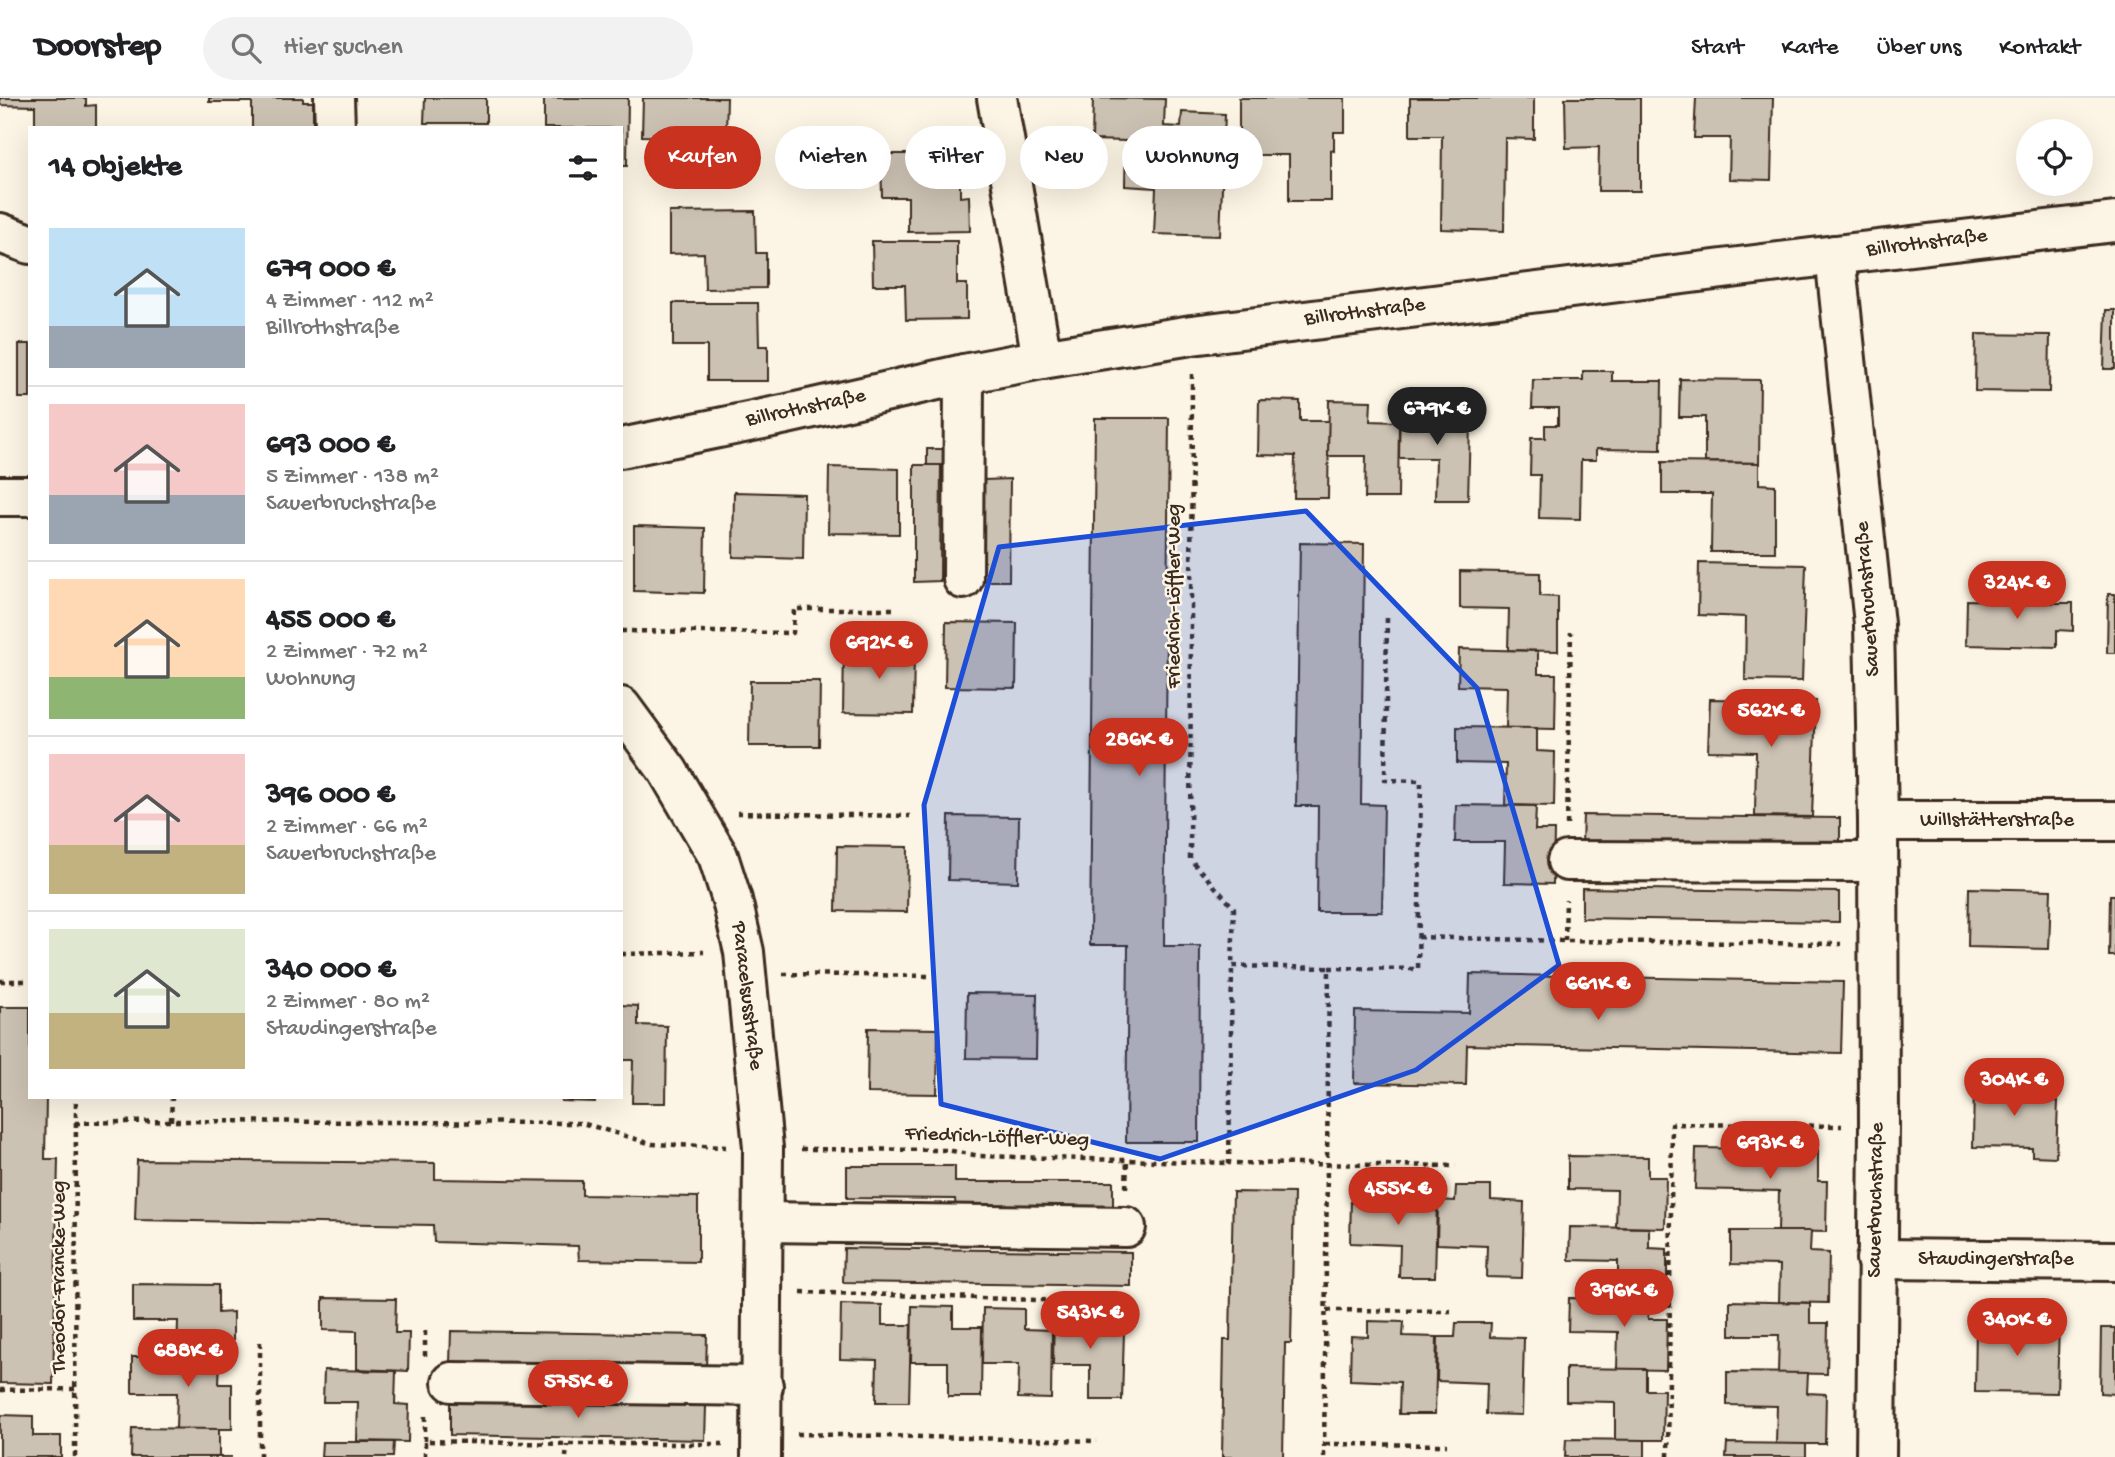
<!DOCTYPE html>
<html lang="de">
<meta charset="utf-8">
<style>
:root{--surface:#fff;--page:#f2f2f2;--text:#202124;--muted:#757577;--line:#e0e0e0;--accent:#c8321e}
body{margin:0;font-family:"Gochi Hand",sans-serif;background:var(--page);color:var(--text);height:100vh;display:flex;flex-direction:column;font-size:26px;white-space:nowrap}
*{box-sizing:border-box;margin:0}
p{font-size:23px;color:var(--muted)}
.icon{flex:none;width:38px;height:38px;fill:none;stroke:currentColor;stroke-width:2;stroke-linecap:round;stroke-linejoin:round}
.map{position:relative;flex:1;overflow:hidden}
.panel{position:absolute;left:28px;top:28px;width:595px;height:973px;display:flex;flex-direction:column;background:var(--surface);border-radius:0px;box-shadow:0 7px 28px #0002}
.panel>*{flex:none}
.guide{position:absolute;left:644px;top:28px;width:665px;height:63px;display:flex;gap:14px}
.fabs{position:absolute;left:2016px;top:21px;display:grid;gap:14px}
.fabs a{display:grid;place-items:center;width:77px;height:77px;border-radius:50%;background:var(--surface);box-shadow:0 7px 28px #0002;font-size:35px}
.price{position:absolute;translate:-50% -60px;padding:0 16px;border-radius:24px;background:var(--accent);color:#fff;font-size:23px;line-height:46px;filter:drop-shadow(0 2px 4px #0008)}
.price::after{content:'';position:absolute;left:50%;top:42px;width:21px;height:16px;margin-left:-10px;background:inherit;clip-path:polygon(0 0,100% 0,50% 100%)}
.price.current{background:#222;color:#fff}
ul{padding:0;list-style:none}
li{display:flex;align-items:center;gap:21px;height:175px;padding:0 21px}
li+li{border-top:2px solid var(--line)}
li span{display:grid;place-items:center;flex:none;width:196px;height:140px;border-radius:0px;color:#555}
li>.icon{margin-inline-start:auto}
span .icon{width:84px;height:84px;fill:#fffc;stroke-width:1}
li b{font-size:30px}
h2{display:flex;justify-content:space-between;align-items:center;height:84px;padding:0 21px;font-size:30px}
.tag{padding:0 24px;border-radius:32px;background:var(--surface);box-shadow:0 7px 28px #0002;font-size:24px;line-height:63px}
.tag.current{background:var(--accent);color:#fff}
header{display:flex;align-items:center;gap:42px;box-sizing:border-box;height:98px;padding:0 35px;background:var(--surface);border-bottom:2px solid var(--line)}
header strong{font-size:33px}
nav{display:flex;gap:38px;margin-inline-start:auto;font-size:24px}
.search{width:490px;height:63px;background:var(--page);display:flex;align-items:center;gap:18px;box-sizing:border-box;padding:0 24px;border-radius:38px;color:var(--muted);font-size:26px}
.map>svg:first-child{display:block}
.building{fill:#ccc2b3;stroke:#3b2a1e;stroke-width:2}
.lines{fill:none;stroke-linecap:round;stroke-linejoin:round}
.minor-casing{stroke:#3b2a1e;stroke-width:44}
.path{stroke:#3b2a1e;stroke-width:4.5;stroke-dasharray:5 5;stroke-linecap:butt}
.minor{stroke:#fcf5e5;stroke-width:38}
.marked{fill:#1d4ed8;fill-opacity:0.2;stroke:#1d4ed8;stroke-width:5;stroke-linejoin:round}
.labels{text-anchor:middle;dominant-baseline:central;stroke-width:5;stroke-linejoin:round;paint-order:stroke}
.street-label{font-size:21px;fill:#3b2a1e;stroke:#fcf5e5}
</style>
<header>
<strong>Doorstep</strong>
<div class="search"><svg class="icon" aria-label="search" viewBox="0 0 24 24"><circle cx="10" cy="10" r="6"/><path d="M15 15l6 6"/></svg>Hier suchen</div>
<nav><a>Start</a><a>Karte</a><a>Über uns</a><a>Kontakt</a></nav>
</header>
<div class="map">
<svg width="2115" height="1359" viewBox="0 0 2115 1359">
<rect width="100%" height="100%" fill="#fcf5e5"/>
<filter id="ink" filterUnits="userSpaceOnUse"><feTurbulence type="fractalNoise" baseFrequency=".0143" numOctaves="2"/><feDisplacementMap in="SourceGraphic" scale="14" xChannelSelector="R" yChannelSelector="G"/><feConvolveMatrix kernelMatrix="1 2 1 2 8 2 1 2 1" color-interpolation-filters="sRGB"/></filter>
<g filter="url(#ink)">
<!-- building -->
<g class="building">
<path d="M 0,0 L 86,0 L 86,8 L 96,7 L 96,30 L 35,30 L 35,8 L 0,7 Z"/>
<path d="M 209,0 L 303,0 L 303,4 L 313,4 L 313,30 L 252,30 L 252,4 L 209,4 Z"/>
<path d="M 425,0 L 486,0 L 486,25 L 424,25 Z"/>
<path d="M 544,0 L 628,0 L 627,68 L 621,68 L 621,30 L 544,30 Z"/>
<path d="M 643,0 L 727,0 L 725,70 L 689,69 L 690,39 L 642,38 Z"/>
<path d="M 1093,0 L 1165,1 L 1164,28 L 1181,29 L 1182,14 L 1225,16 L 1220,138 L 1154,136 L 1156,90 L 1125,88 L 1126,43 L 1092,42 Z"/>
<path d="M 1239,0 L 1345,0 L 1345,34 L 1334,34 L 1334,53 L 1331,52 L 1331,103 L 1289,103 L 1289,57 L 1239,57 Z"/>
<path d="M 1410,0 L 1534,0 L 1534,41 L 1505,40 L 1504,133 L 1441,131 L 1442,38 L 1410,38 Z"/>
<path d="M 1565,0 L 1640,0 L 1640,93 L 1598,93 L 1599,49 L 1566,50 Z"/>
<path d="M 1696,0 L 1773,0 L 1771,82 L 1729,81 L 1730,40 L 1694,40 Z"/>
<path d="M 881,56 L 960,56 L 960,99 L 969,98 L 970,133 L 908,134 L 908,99 L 882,99 Z"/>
<path d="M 755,113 L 756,155 L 766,155 L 766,190 L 705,191 L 704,155 L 669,156 L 669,114 Z"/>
<path d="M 872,143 L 957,143 L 957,186 L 967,186 L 967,221 L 906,222 L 905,187 L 873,187 Z"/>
<path d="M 673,205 L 758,205 L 759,248 L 768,248 L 768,283 L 707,283 L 707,248 L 673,248 Z"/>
<path d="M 2106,212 L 2115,212 L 2115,271 L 2104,271 Z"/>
<path d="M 1976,236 L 2050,237 L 2049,294 L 1975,293 Z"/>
<rect x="19" y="246" width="11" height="54"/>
<path d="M 1583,273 L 1612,273 L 1612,283 L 1662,283 L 1661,352 L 1596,351 L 1596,362 L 1581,362 L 1580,421 L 1539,420 L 1540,377 L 1530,377 L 1531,340 L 1545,340 L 1545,327 L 1558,327 L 1558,310 L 1532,310 L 1533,282 L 1583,282 Z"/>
<path d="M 1680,281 L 1760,282 L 1759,365 L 1705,364 L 1705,319 L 1679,319 Z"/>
<path d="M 1259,302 L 1300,303 L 1300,323 L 1329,323 L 1328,400 L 1294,400 L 1295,358 L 1258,357 Z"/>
<path d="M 1329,302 L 1371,303 L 1370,323 L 1399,324 L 1398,400 L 1365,400 L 1366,358 L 1328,358 Z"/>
<path d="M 1400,304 L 1441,305 L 1441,325 L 1470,325 L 1468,402 L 1435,402 L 1436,360 L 1399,360 Z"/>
<path d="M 1095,320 L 1169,320 L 1164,848 L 1200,848 L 1199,1044 L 1126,1044 L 1128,847 L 1090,847 Z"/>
<path d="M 927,351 L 954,351 L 953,367 L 927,367 Z"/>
<path d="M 1662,364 L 1759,365 L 1759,386 L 1775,387 L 1775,454 L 1711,454 L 1712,396 L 1662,396 Z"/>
<path d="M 914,367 L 941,367 L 940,483 L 914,484 Z"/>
<path d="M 829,369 L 899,371 L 899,436 L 828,435 Z"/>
<path d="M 1010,381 L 1009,483 L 983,483 L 984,382 Z"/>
<path d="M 734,394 L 804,396 L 803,461 L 733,459 Z"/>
<path d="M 634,428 L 705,430 L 704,495 L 634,493 Z"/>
<path d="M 1300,445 L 1364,446 L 1361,706 L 1384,707 L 1382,814 L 1317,814 L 1318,708 L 1296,708 Z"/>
<path d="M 1699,465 L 1806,467 L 1802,583 L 1745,582 L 1746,519 L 1698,517 Z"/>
<path d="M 1460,473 L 1540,475 L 1540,498 L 1558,499 L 1558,553 L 1508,552 L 1509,511 L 1460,510 Z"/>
<path d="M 2011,494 L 2042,494 L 2042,505 L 2073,505 L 2073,533 L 2057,532 L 2057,549 L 1966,547 L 1967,502 L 2011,503 Z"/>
<path d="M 2108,496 L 2115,496 L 2115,555 L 2107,555 Z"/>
<path d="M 946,524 L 1017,525 L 1016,590 L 945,589 Z"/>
<path d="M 844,550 L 914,551 L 913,616 L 843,615 Z"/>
<path d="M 1459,551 L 1538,553 L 1538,576 L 1556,576 L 1555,631 L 1506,630 L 1507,589 L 1458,588 Z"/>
<path d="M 750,583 L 820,583 L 819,648 L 749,648 Z"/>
<path d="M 1710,601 L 1816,603 L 1812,719 L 1755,718 L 1756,654 L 1708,653 Z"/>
<path d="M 1457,629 L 1537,630 L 1537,653 L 1555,654 L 1554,708 L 1505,707 L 1506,666 L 1457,665 Z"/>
<path d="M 1456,707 L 1536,708 L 1535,732 L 1554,732 L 1553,786 L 1504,785 L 1505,744 L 1455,744 Z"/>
<path d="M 1583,717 L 1840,720 L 1840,750 L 1582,747 Z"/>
<path d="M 949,718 L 1019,719 L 1018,784 L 948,782 Z"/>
<path d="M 837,748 L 908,749 L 907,814 L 836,813 Z"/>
<path d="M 1582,790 L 1839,794 L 1839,824 L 1582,820 Z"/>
<path d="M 1969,790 L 2051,792 L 2049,851 L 1968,849 Z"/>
<path d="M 2110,797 L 2115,797 L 2115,858 L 2109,858 Z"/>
<path d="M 1470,876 L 1843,884 L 1841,955 L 1467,947 L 1466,987 L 1354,985 L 1355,913 L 1469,915 Z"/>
<path d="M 967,895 L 1037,896 L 1036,961 L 966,960 Z"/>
<path d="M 621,907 L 638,908 L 638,927 L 667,928 L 666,1005 L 632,1005 L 633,962 L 621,962 Z"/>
<path d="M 0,909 L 30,909 L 30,999 L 46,999 L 45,1061 L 58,1061 L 53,1286 L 0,1285 Z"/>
<path d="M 868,930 L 938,931 L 937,996 L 867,995 Z"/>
<path d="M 1974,984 L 2034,985 L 2034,1002 L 2058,1003 L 2056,1059 L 2032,1058 L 2032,1050 L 1973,1049 Z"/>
<path d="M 561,999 L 595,999 L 595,1004 L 561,1003 Z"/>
<path d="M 1696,1050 L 1818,1052 L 1818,1083 L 1827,1083 L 1826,1134 L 1778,1133 L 1779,1093 L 1695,1091 Z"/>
<path d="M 1568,1058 L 1648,1059 L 1648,1079 L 1666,1079 L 1665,1130 L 1616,1129 L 1617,1092 L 1568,1091 Z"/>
<path d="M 137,1062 L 435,1065 L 435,1081 L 582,1083 L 582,1097 L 698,1099 L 698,1164 L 579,1162 L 578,1148 L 434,1144 L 433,1127 L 135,1122 Z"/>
<path d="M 847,1068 L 955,1068 L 955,1084 L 1113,1084 L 1113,1112 L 956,1111 L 955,1101 L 847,1100 Z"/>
<path d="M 1368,1087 L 1404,1087 L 1403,1101 L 1437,1102 L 1435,1179 L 1399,1179 L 1400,1147 L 1350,1145 L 1351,1101 L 1368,1101 Z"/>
<path d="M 1456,1088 L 1491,1088 L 1491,1102 L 1524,1104 L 1522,1180 L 1486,1179 L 1487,1148 L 1437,1146 L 1438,1102 L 1455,1103 Z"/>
<path d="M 1233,1094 L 1294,1095 L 1291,1245 L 1285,1245 L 1283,1359 L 1222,1359 L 1224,1242 L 1230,1242 Z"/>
<path d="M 1570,1129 L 1649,1130 L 1649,1150 L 1667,1151 L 1667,1201 L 1618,1200 L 1618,1163 L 1569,1162 Z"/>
<path d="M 1731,1133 L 1811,1133 L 1810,1154 L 1829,1155 L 1828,1205 L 1779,1204 L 1780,1167 L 1731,1166 Z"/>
<path d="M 844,1150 L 1131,1154 L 1131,1188 L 843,1184 Z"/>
<path d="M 133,1186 L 218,1187 L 218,1215 L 233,1214 L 233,1259 L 177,1259 L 178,1223 L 133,1223 Z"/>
<path d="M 323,1200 L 396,1201 L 395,1235 L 409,1235 L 408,1273 L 357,1271 L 357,1233 L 323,1232 Z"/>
<path d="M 1569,1200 L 1649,1201 L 1648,1221 L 1667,1221 L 1666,1272 L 1617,1271 L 1618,1234 L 1568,1233 Z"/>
<path d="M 1730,1203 L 1810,1205 L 1810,1225 L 1828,1225 L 1827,1276 L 1778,1275 L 1779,1237 L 1730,1237 Z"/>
<path d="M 841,1206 L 882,1207 L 882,1227 L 911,1227 L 909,1304 L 876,1304 L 877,1262 L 840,1261 Z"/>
<path d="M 912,1208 L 953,1209 L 953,1229 L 982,1229 L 981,1299 L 948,1299 L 948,1264 L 911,1264 Z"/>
<path d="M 983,1210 L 1024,1211 L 1024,1231 L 1052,1232 L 1051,1301 L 1018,1300 L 1019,1266 L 982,1266 Z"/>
<path d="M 1054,1211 L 1095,1212 L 1095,1232 L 1124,1233 L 1122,1302 L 1090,1302 L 1090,1267 L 1053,1267 Z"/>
<path d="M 1368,1223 L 1404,1224 L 1403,1238 L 1437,1239 L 1435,1316 L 1399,1316 L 1400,1284 L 1350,1282 L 1351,1238 L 1368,1239 Z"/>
<path d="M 1456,1225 L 1491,1225 L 1490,1239 L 1524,1240 L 1522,1317 L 1486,1316 L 1487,1285 L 1437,1283 L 1438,1239 L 1455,1239 Z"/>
<path d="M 1976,1225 L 2059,1226 L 2057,1295 L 1975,1294 Z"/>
<path d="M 2101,1230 L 2115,1230 L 2115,1296 L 2100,1295 Z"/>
<path d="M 451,1233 L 707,1237 L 706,1270 L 450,1266 Z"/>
<path d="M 132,1259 L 220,1259 L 219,1286 L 232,1286 L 232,1331 L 176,1331 L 177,1295 L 132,1295 Z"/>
<path d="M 1566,1270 L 1646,1271 L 1646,1292 L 1664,1292 L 1663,1342 L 1615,1342 L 1615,1304 L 1566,1303 Z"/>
<path d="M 324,1272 L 396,1273 L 395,1306 L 409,1307 L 408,1344 L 357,1343 L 358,1304 L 323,1304 Z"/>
<path d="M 1727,1274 L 1808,1275 L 1807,1295 L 1826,1296 L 1825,1346 L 1776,1346 L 1777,1308 L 1727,1307 Z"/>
<path d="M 450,1303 L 706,1308 L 705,1342 L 450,1337 Z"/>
<path d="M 0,1317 L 33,1318 L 33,1338 L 61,1338 L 61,1359 L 0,1359 Z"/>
<path d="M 132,1330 L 219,1331 L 219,1359 L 232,1359 L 131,1359 Z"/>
<path d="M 1566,1341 L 1645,1342 L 1645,1359 L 1565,1359 Z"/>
<path d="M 322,1344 L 394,1344 L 393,1359 L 321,1359 Z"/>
<path d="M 1727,1345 L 1806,1346 L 1806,1359 L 1726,1359 Z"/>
</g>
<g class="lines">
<defs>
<g id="minor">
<path d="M 334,0 L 335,30"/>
<path d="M 997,0 L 1042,261"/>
<path d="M 0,135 L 30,146"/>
<path d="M 1835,157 L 1874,526 L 1878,723 L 1879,1028 L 1876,1359"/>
<path d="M 621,350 L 787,316 L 964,276 L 1042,261 L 1192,237 L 1852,155 L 2115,124"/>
<path d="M 0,398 L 30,398"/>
<path d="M 963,481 L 964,276"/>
<path d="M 621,609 L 668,673 L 718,758 L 732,802 L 744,854 L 763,1050 L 761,1359"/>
<path d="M 1878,723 L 2115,723"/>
<path d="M 1567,763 L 1878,764"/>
<path d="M 763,1124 L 1126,1129"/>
<path d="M 1876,1161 L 2115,1163"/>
<path d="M 452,1284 L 763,1288"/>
</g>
</defs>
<!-- minor casing -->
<use href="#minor" class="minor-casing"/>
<!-- path -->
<g class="path">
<path d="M 1192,276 L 1190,761 L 1234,810 L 1232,868"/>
<path d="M 621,533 L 793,535 L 794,511 L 896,511"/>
<path d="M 737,715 L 910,718"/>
<path d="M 1567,727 L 1571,534"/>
<path d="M 1418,839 L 1565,843 L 1841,846"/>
<path d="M 1565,843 L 1566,802"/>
<path d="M 621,856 L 704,854"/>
<path d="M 1329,870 L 1418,871 L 1421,683 L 1385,682 L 1387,517"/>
<path d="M 783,876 L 929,878"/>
<path d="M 0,883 L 30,883"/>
<path d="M 171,1023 L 172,999"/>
<path d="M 75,1025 L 171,1023 L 582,1025 L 652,1046 L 726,1049"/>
<path d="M 801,1051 L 947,1052 L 980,1058 L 1229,1065"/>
<path d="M 1126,1090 L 1127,1061"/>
<path d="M 801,1194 L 1098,1204"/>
<path d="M 1327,1212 L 1451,1213"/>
<path d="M 425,1258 L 425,1230"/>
<path d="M 0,1292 L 76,1291"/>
<path d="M 797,1336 L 1097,1343"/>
<path d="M 425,1343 L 425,1313"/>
<path d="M 1325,1346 L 1447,1347"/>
<path d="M 75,1359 L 76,999"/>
<path d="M 260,1359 L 260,1244"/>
<path d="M 425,1359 L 425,1343 L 567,1346 L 723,1346"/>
<path d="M 566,1359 L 567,1346"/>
<path d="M 1324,1359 L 1329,870 L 1232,868 L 1229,1065 L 1456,1068"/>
<path d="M 1668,1359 L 1672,1026 L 1842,1028"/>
</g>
<!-- minor -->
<use href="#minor" class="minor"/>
</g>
</g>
<!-- marked area -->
<path class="marked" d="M 1306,413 L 1477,590 L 1559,867 L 1416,972 L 1160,1061 L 941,1006 L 924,707 L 999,449 Z"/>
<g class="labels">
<!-- street labels -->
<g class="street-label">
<text transform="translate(1927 146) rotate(-7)">Billrothstraße</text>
<text transform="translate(1365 215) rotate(-7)">Billrothstraße</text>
<text transform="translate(806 311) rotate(-12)">Billrothstraße</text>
<text transform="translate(1175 498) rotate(-90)">Friedrich-Löffler-Weg</text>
<text transform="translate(1869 501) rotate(-94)">Sauerbruchstraße</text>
<text x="1997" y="723">Willstätterstraße</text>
<text transform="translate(746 898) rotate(83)">Paracelsusstraße</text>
<text transform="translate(997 1040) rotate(2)">Friedrich-Löffler-Weg</text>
<text transform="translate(1877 1102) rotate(-89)">Sauerbruchstraße</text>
<text x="1996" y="1162">Staudingerstraße</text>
<text transform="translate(60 1179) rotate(-90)">Theodor-Francke-Weg</text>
</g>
</g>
</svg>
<div class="fabs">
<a><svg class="icon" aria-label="locate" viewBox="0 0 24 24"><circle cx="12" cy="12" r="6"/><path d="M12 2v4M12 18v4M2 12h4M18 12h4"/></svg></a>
</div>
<b class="price current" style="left:1437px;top:349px">679K €</b>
<b class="price" style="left:2017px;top:523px">324K €</b>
<b class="price" style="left:879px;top:583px">692K €</b>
<b class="price" style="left:1771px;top:651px">562K €</b>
<b class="price" style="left:1139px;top:680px">286K €</b>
<b class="price" style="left:1598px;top:924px">661K €</b>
<b class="price" style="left:2014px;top:1020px">304K €</b>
<b class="price" style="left:1770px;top:1083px">693K €</b>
<b class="price" style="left:1398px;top:1129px">455K €</b>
<b class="price" style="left:1624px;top:1231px">396K €</b>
<b class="price" style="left:1090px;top:1253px">543K €</b>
<b class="price" style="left:2017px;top:1260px">340K €</b>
<b class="price" style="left:188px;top:1291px">688K €</b>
<b class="price" style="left:578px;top:1322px">575K €</b>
<div class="guide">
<a class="tag current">Kaufen</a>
<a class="tag">Mieten</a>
<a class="tag">Filter</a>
<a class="tag">Neu</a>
<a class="tag">Wohnung</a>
</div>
<section class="panel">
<h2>14 Objekte<svg class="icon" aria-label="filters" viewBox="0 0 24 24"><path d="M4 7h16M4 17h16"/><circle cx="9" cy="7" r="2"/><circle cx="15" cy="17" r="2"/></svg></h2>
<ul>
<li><span style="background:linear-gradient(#bfe0f5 70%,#9aa5b1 0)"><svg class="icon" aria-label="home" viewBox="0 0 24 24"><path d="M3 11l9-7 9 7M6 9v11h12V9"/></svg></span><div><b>679 000 €</b><p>4 Zimmer · 112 m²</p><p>Billrothstraße</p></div></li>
<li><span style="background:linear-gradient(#f6c9c9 65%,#9aa5b1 0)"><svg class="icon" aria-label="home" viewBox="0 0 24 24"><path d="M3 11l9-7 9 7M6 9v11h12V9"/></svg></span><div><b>693 000 €</b><p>5 Zimmer · 138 m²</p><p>Sauerbruchstraße</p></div></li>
<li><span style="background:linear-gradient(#ffd9b3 70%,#8fb573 0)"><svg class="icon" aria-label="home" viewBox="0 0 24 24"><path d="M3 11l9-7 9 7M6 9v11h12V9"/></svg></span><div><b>455 000 €</b><p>2 Zimmer · 72 m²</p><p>Wohnung</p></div></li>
<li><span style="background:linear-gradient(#f6c9c9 65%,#c2b280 0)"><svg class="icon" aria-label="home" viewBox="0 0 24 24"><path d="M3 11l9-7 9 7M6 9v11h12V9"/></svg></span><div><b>396 000 €</b><p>2 Zimmer · 66 m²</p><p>Sauerbruchstraße</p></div></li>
<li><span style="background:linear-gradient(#dfe7d0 60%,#c2b280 0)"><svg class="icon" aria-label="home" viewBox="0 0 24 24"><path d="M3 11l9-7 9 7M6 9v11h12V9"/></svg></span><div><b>340 000 €</b><p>2 Zimmer · 80 m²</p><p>Staudingerstraße</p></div></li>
</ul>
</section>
</div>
